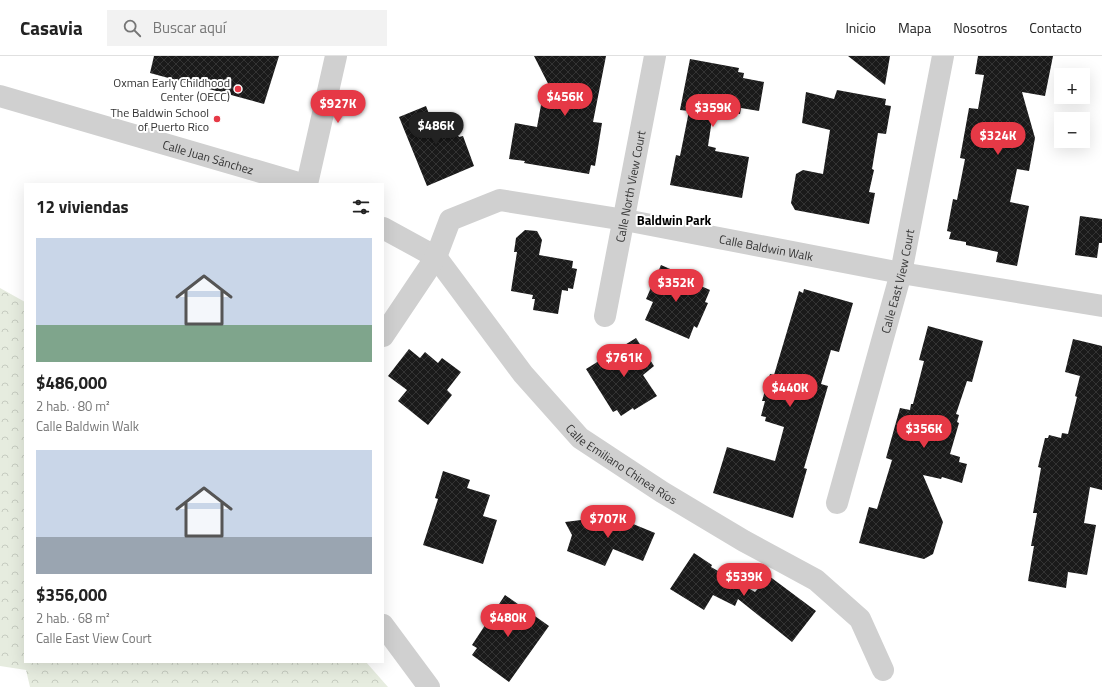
<!DOCTYPE html>
<html lang="es">
<meta charset="utf-8">
<style>
:root{--surface:#fff;--page:#f2f2f2;--text:#222;--muted:#767676;--line:#e0e0e0;--accent:#e63946}
body{margin:0;font-family:"Titillium Web",sans-serif;background:var(--page);color:var(--text);height:100vh;display:flex;flex-direction:column;font-size:15px;white-space:nowrap}
*{box-sizing:border-box;margin:0}
p{font-size:13px;color:var(--muted)}
.icon{flex:none;width:22px;height:22px;fill:none;stroke:currentColor;stroke-width:2;stroke-linecap:round;stroke-linejoin:round}
.map{position:relative;flex:1;overflow:hidden}
.panel{position:absolute;left:24px;top:127px;width:360px;height:480px;display:flex;flex-direction:column;background:var(--surface);border-radius:0px;box-shadow:0 4px 16px #0002}
.panel>*{flex:none}
.tools{position:absolute;left:1054px;top:12px;display:grid;gap:8px}
.tools a{display:grid;place-items:center;width:36px;height:36px;border-radius:0px;background:var(--surface);box-shadow:0 4px 16px #0002;font-size:20px}
.price{position:absolute;translate:-50% -34px;padding:0 9px;border-radius:14px;background:var(--accent);color:#fff;font-size:13px;line-height:26px;filter:drop-shadow(0 1px 2px #0008)}
.price::after{content:'';position:absolute;left:50%;top:24px;width:12px;height:9px;margin-left:-6px;background:inherit;clip-path:polygon(0 0,100% 0,50% 100%)}
.price.on{background:#222;color:#fff}
ul{padding:0;list-style:none}
li{display:grid;align-content:center;gap:8px;height:212px;padding:0 12px}
li span{display:grid;place-items:center;height:124px;border-radius:0px;color:#555}
li>.icon{margin-inline-start:auto}
span .icon{width:72px;height:72px;fill:#fffc;stroke-width:1}
li b{font-size:17px}
h2{display:flex;justify-content:space-between;align-items:center;height:48px;padding:0 12px;font-size:17px}
header{display:flex;align-items:center;gap:24px;box-sizing:border-box;height:56px;padding:0 20px;background:var(--surface);border-bottom:1px solid var(--line)}
header strong{font-size:19px}
nav{display:flex;gap:22px;margin-inline-start:auto;font-size:14px}
.search{width:280px;height:36px;background:var(--page);display:flex;align-items:center;gap:10px;box-sizing:border-box;padding:0 14px;border-radius:0px;color:var(--muted);font-size:15px}
.map>svg:first-child{display:block}
.forest{fill:url(#forest-crowns)}
.building{fill:url(#building-cross-hatch)}
.lines{fill:none;stroke-linecap:round;stroke-linejoin:round}
.minor{stroke:#d0d0d0;stroke-width:22}
.poi-dot{fill:#e63946;stroke:#fff;stroke-width:1.5}
.labels{text-anchor:middle;dominant-baseline:central;stroke-width:4;stroke-linejoin:round;paint-order:stroke}
.poi-label{font-size:12px;fill:#333;stroke:#fff;text-anchor:end}
.street-label{font-size:12px;fill:#333;stroke:#fff}
.neighbourhood-label{font-size:13px;font-weight:bold;fill:#000;stroke:#fff}
</style>
<header>
<strong>Casavia</strong>
<div class="search"><svg class="icon" aria-label="search" viewBox="0 0 24 24"><circle cx="10" cy="10" r="6"/><path d="M15 15l6 6"/></svg>Buscar aquí</div>
<nav><a>Inicio</a><a>Mapa</a><a>Nosotros</a><a>Contacto</a></nav>
</header>
<div class="map">
<svg width="1102" height="631" viewBox="0 0 1102 631">
<defs>
<pattern id="forest-crowns" width="20" height="18" patternUnits="userSpaceOnUse"><rect width="20" height="18" fill="#e6ecdf"/><path d="M2 6a3 3 0 1 1 6 0M12 15a3 3 0 1 1 6 0" fill="none" stroke="#c6cbc0"/></pattern>
<pattern id="building-cross-hatch" width="8" height="8" patternUnits="userSpaceOnUse"><rect width="8" height="8" fill="#1a1a1a"/><path d="M0 0l8 8M0 8l8-8" fill="none" stroke="#333"/></pattern>
</defs>
<rect width="100%" height="100%" fill="#fff"/>
<!-- forest -->
<path class="forest" d="M 0,232 L 25,246 L 25,606 L 366,606 L 388,631 L 30,631 L 26,614 L 0,610 Z"/>
<!-- building -->
<g class="building">
<path d="M 154,0 L 279,0 L 264,48 L 150,17 Z"/>
<path d="M 534,0 L 606,0 L 593,66 L 602,67 L 595,110 L 591,109 L 589,118 L 524,107 L 525,105 L 509,103 L 515,67 L 537,71 L 541,49 L 561,53 Z"/>
<path d="M 848,0 L 890,0 L 885,29 Z"/>
<path d="M 978,0 L 1053,0 L 1045,40 L 1022,36 L 1035,82 L 1029,115 L 1017,113 L 1010,146 L 1029,150 L 1017,210 L 996,206 L 998,196 L 966,189 L 966,186 L 949,183 L 951,176 L 947,175 L 953,143 L 957,144 L 965,103 L 960,102 L 969,52 L 978,53 L 984,19 L 975,18 Z"/>
<path d="M 690,3 L 739,12 L 738,16 L 744,17 L 743,22 L 764,26 L 759,55 L 741,52 L 740,58 L 717,54 L 716,57 L 713,57 L 708,90 L 716,92 L 715,95 L 749,101 L 742,142 L 670,129 L 676,99 L 680,100 L 689,55 L 680,54 Z"/>
<path d="M 837,34 L 886,43 L 885,49 L 891,50 L 886,78 L 878,77 L 872,113 L 874,114 L 869,136 L 875,137 L 869,168 L 795,154 L 791,147 L 796,118 L 803,114 L 823,118 L 830,74 L 802,67 L 806,36 L 834,43 Z"/>
<path d="M 426,50 L 431,63 L 446,57 L 455,79 L 457,78 L 459,81 L 463,80 L 474,110 L 427,130 L 399,61 Z"/>
<path d="M 1080,160 L 1102,163 L 1102,187 L 1099,187 L 1097,202 L 1075,199 Z"/>
<path d="M 525,174 L 537,175 L 542,184 L 539,199 L 573,205 L 572,212 L 577,213 L 573,233 L 568,232 L 568,235 L 562,234 L 558,258 L 533,254 L 535,243 L 532,243 L 533,239 L 511,235 L 517,196 L 514,196 L 516,182 Z"/>
<path d="M 661,209 L 677,216 L 676,219 L 710,234 L 705,246 L 708,247 L 697,272 L 694,270 L 689,283 L 645,264 L 653,246 L 646,243 Z"/>
<path d="M 804,233 L 853,247 L 839,296 L 831,294 L 821,328 L 828,330 L 804,412 L 807,413 L 793,462 L 713,437 L 727,391 L 775,405 L 784,371 L 765,365 L 766,361 L 761,360 L 765,345 L 762,345 L 770,318 L 774,319 L 799,235 L 803,237 Z"/>
<path d="M 928,270 L 983,285 L 972,326 L 967,325 L 956,358 L 959,359 L 957,366 L 959,367 L 950,398 L 960,401 L 959,406 L 967,408 L 962,427 L 942,421 L 941,423 L 923,419 L 943,466 L 933,498 L 924,503 L 859,487 L 869,451 L 877,453 L 892,404 L 886,402 L 900,352 L 910,354 L 911,348 L 913,348 L 924,305 L 919,304 Z"/>
<path d="M 636,282 L 654,310 L 643,319 L 657,340 L 634,354 L 633,352 L 621,360 L 617,354 L 613,356 L 586,313 Z"/>
<path d="M 1073,283 L 1102,290 L 1102,434 L 1090,431 L 1084,467 L 1096,469 L 1087,519 L 1068,516 L 1066,532 L 1028,525 L 1034,490 L 1031,490 L 1037,457 L 1033,457 L 1041,412 L 1038,411 L 1045,382 L 1048,382 L 1049,379 L 1061,382 L 1062,377 L 1068,378 L 1077,341 L 1075,340 L 1080,320 L 1065,316 Z"/>
<path d="M 409,293 L 420,302 L 425,296 L 438,307 L 442,302 L 461,316 L 447,334 L 452,339 L 428,369 L 398,345 L 407,334 L 388,320 Z"/>
<path d="M 443,415 L 470,424 L 467,432 L 490,439 L 483,460 L 497,464 L 483,508 L 423,489 L 438,443 L 435,442 Z"/>
<path d="M 583,459 L 593,463 L 594,460 L 618,469 L 621,463 L 655,477 L 643,505 L 613,493 L 605,510 L 567,495 L 572,479 L 565,466 L 581,464 Z"/>
<path d="M 694,497 L 712,509 L 711,511 L 755,536 L 769,520 L 816,555 L 792,586 L 738,543 L 735,550 L 713,539 L 704,554 L 670,533 Z"/>
<path d="M 505,539 L 549,570 L 509,626 L 472,599 L 477,592 L 472,589 Z"/>
</g>
<g class="lines">
<!-- minor -->
<g class="minor">
<path id="s1" d="M 0,40 L 302,128"/>
<path d="M 307,128 L 336,0"/>
<path id="s2" d="M 383,172 L 436,201 L 523,318 L 580,382 L 662,436 L 744,485 L 816,524 L 860,563 L 883,614"/>
<path id="s3" d="M 605,260 L 655,0"/>
<path id="s4" d="M 383,280 L 436,201 L 450,164 L 500,144 L 625,164 L 901,217 L 1102,250"/>
<path id="s5" d="M 837,447 L 901,217 L 943,0"/>
<path d="M 383,569 L 429,631"/>
</g>
</g>
<!-- markers -->
<g class="poi-dot">
<circle cx="238" cy="33" r="4"/>
<circle cx="217" cy="63" r="4"/>
</g>
<g class="labels">
<!-- poi labels -->
<g class="poi-label">
<text x="230" y="26">Oxman Early Childhood<tspan x="230" dy="14">Center (OECC)</tspan></text>
<text x="209" y="56">The Baldwin School<tspan x="209" dy="14">of Puerto Rico</tspan></text>
</g>
<!-- street labels -->
<g class="street-label">
<text stroke="none"><textPath href="#s1" startOffset="217">Calle Juan Sánchez</textPath></text>
<text stroke="none"><textPath href="#s3" startOffset="132">Calle North View Court</textPath></text>
<text stroke="none"><textPath href="#s4" startOffset="459">Calle Baldwin Walk</textPath></text>
<text stroke="none"><textPath href="#s5" startOffset="230">Calle East View Court</textPath></text>
<text stroke="none"><textPath href="#s2" startOffset="341">Calle Emiliano Chinea Ríos</textPath></text>
</g>
<!-- neighbourhood labels -->
<g class="neighbourhood-label">
<text x="674" y="164">Baldwin Park</text>
</g>
</g>
</svg>
<div class="tools">
<a>+</a>
<a>−</a>
</div>
<b class="price" style="left:565px;top:61px">$456K</b>
<b class="price" style="left:338px;top:68px">$927K</b>
<b class="price" style="left:713px;top:72px">$359K</b>
<b class="price on" style="left:436px;top:90px">$486K</b>
<b class="price" style="left:998px;top:100px">$324K</b>
<b class="price" style="left:676px;top:247px">$352K</b>
<b class="price" style="left:624px;top:322px">$761K</b>
<b class="price" style="left:790px;top:352px">$440K</b>
<b class="price" style="left:924px;top:393px">$356K</b>
<b class="price" style="left:608px;top:483px">$707K</b>
<b class="price" style="left:744px;top:541px">$539K</b>
<b class="price" style="left:508px;top:582px">$480K</b>
<section class="panel">
<h2>12 viviendas<svg class="icon" aria-label="filters" viewBox="0 0 24 24"><path d="M4 7h16M4 17h16"/><circle cx="9" cy="7" r="2"/><circle cx="15" cy="17" r="2"/></svg></h2>
<ul>
<li><span style="background:linear-gradient(#c9d6e8 70%,#7fa58c 0)"><svg class="icon" aria-label="home" viewBox="0 0 24 24"><path d="M3 11l9-7 9 7M6 9v11h12V9"/></svg></span><div><b>$486,000</b><p>2 hab. · 80 m²</p><p>Calle Baldwin Walk</p></div></li>
<li><span style="background:linear-gradient(#c9d6e8 70%,#9aa5b1 0)"><svg class="icon" aria-label="home" viewBox="0 0 24 24"><path d="M3 11l9-7 9 7M6 9v11h12V9"/></svg></span><div><b>$356,000</b><p>2 hab. · 68 m²</p><p>Calle East View Court</p></div></li>
</ul>
</section>
</div>
